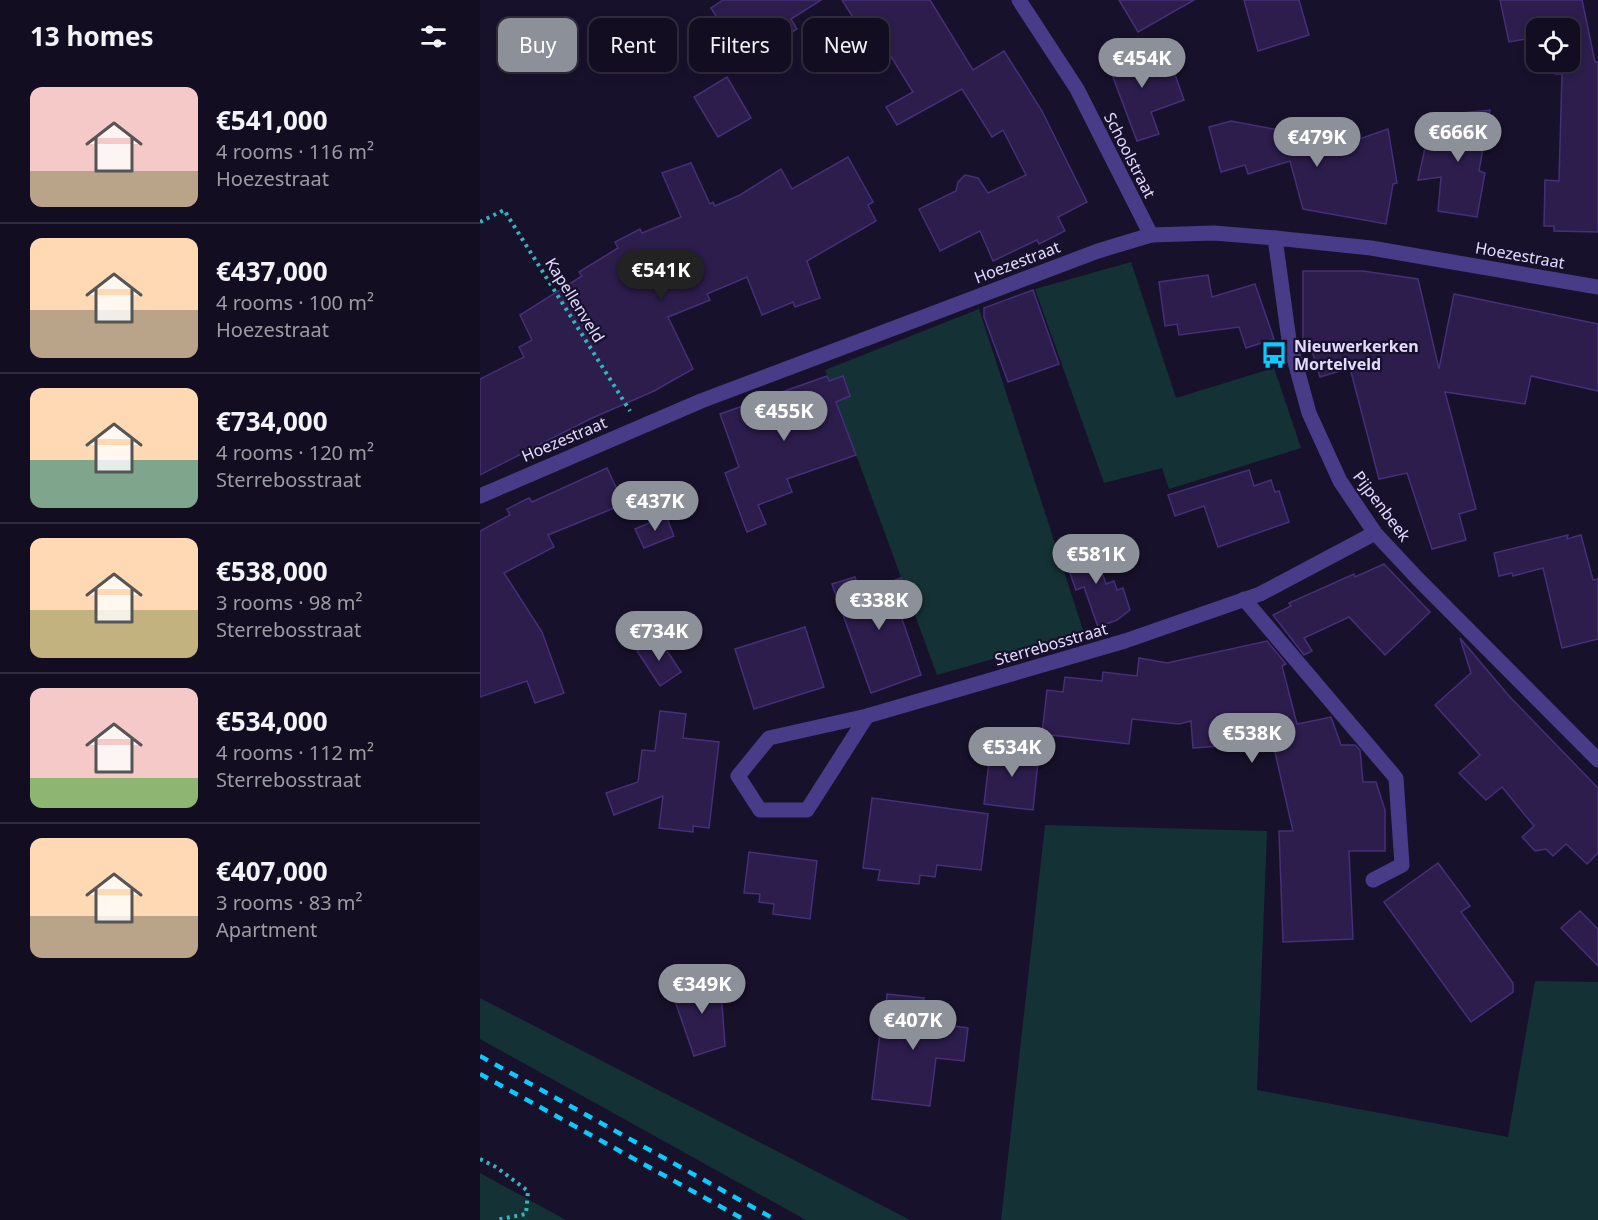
<!DOCTYPE html>
<meta charset="utf-8">
<style>
:root{--surface:#120d20;--page:#1b1629;--text:#f1f3f6;--muted:#9c9ca5;--line:#312d3e;--accent:#8c9099}
body{margin:0;font-family:"Noto Sans",sans-serif;background:var(--page);color:var(--text);height:100vh;display:flex;flex-direction:column;font-size:22px;white-space:nowrap}
*{box-sizing:border-box;margin:0}
p{font-size:20px;color:var(--muted)}
.icon{flex:none;width:33px;height:33px;fill:none;stroke:currentColor;stroke-width:2;stroke-linecap:round;stroke-linejoin:round}
.map{position:relative;flex:1;overflow:hidden}
.sheet{display:flex;flex-direction:column;background:var(--surface);width:480px}
.sheet>*{flex:none}
.top-card{position:absolute;left:18px;top:18px;width:570px;height:54px;display:flex;gap:12px}
.tools{position:absolute;left:1046px;top:18px;display:grid;gap:12px}
.tools a{display:grid;place-items:center;width:54px;height:54px;border-radius:12px;background:var(--surface);box-shadow:0 3px 9px #0003,0 0 0 2px var(--line);font-size:30px}
.price{position:absolute;translate:-50% -51px;padding:0 14px;border-radius:21px;background:var(--accent);color:#fff;font-size:20px;line-height:39px;filter:drop-shadow(0 2px 3px #0008)}
.price::after{content:'';position:absolute;left:50%;top:36px;width:18px;height:14px;margin-left:-9px;background:inherit;clip-path:polygon(0 0,100% 0,50% 100%)}
.price.active{background:#222;color:#fff}
ul{padding:0;list-style:none}
li{display:flex;align-items:center;gap:18px;height:150px;padding:0 30px}
li+li{border-top:2px solid var(--line)}
li span{display:grid;place-items:center;flex:none;width:168px;height:120px;border-radius:12px;color:#555}
li>.icon{margin-inline-start:auto}
span .icon{width:72px;height:72px;fill:#fffc;stroke-width:1}
li b{font-size:26px}
h2{display:flex;justify-content:space-between;align-items:center;height:72px;padding:0 30px;font-size:26px}
.pill{padding:0 21px;border-radius:12px;background:var(--surface);box-shadow:0 3px 9px #0003,0 0 0 2px var(--line);font-size:21px;line-height:54px}
.pill.active{background:var(--accent);color:#fff}
main{display:flex;flex:1;min-height:0}
.map>svg:first-child{display:block}
.green{fill:#143235}
.building{fill:#2c1d4c;stroke:#452f78;stroke-width:1.5;fill-rule:evenodd}
.lines{fill:none;stroke-linecap:round;stroke-linejoin:round}
.path{stroke:#31b6bd;stroke-width:4;stroke-dasharray:3 4.5;stroke-linecap:butt}
.minor{stroke:#483c89;stroke-width:15}
.tertiary{stroke:#483c89;stroke-width:15}
.rail{stroke:#08cbfe;stroke-width:4.5;stroke-dasharray:9 8;stroke-linecap:butt}
.labels{text-anchor:middle;dominant-baseline:central;stroke-width:4.5;stroke-linejoin:round;paint-order:stroke}
.street-label{font-size:16px;fill:#e3dbff;stroke:#18112b}
.poi-label{font-size:16px;font-weight:bold;fill:#e3dbff;stroke:#18112b;text-anchor:start}
</style>
<main>
<section class="sheet">
<h2>13 homes<svg class="icon" aria-label="filters" viewBox="0 0 24 24"><path d="M4 7h16M4 17h16"/><circle cx="9" cy="7" r="2"/><circle cx="15" cy="17" r="2"/></svg></h2>
<ul>
<li><span style="background:linear-gradient(#f6c9c9 70%,#b9a48a 0)"><svg class="icon" aria-label="home" viewBox="0 0 24 24"><path d="M3 11l9-7 9 7M6 9v11h12V9"/></svg></span><div><b>€541,000</b><p>4 rooms · 116 m²</p><p>Hoezestraat</p></div></li>
<li><span style="background:linear-gradient(#ffd9b3 60%,#b9a48a 0)"><svg class="icon" aria-label="home" viewBox="0 0 24 24"><path d="M3 11l9-7 9 7M6 9v11h12V9"/></svg></span><div><b>€437,000</b><p>4 rooms · 100 m²</p><p>Hoezestraat</p></div></li>
<li><span style="background:linear-gradient(#ffd9b3 60%,#7fa58c 0)"><svg class="icon" aria-label="home" viewBox="0 0 24 24"><path d="M3 11l9-7 9 7M6 9v11h12V9"/></svg></span><div><b>€734,000</b><p>4 rooms · 120 m²</p><p>Sterrebosstraat</p></div></li>
<li><span style="background:linear-gradient(#ffd9b3 60%,#c2b280 0)"><svg class="icon" aria-label="home" viewBox="0 0 24 24"><path d="M3 11l9-7 9 7M6 9v11h12V9"/></svg></span><div><b>€538,000</b><p>3 rooms · 98 m²</p><p>Sterrebosstraat</p></div></li>
<li><span style="background:linear-gradient(#f6c9c9 75%,#8fb573 0)"><svg class="icon" aria-label="home" viewBox="0 0 24 24"><path d="M3 11l9-7 9 7M6 9v11h12V9"/></svg></span><div><b>€534,000</b><p>4 rooms · 112 m²</p><p>Sterrebosstraat</p></div></li>
<li><span style="background:linear-gradient(#ffd9b3 65%,#b9a48a 0)"><svg class="icon" aria-label="home" viewBox="0 0 24 24"><path d="M3 11l9-7 9 7M6 9v11h12V9"/></svg></span><div><b>€407,000</b><p>3 rooms · 83 m²</p><p>Apartment</p></div></li>
</ul>
</section>
<div class="map">
<svg width="1118" height="1220" viewBox="0 0 1118 1220">
<rect width="100%" height="100%" fill="#18112b"/>
<!-- green -->
<g class="green">
<path d="M 651,262 L 696,398 L 794,368 L 821,448 L 689,489 L 682,468 L 624,483 L 555,289 Z"/>
<path d="M 499,309 L 604,633 L 457,675 L 345,370 Z"/>
<path d="M 565,825 L 787,831 L 777,1090 L 1028,1137 L 1055,981 L 1118,982 L 1118,1220 L 521,1220 Z"/>
<path d="M 0,998 L 430,1220 L 326,1220 L 0,1039 Z"/>
<path d="M 0,1173 L 86,1220 L 0,1220 Z"/>
</g>
<!-- building -->
<g class="building">
<path d="M 243,0 L 341,0 L 311,19 L 317,29 L 263,61 L 231,8 Z"/>
<path d="M 362,0 L 450,0 L 493,70 L 524,51 L 562,111 L 607,202 L 578,217 L 585,231 L 559,244 L 557,240 L 513,261 L 500,231 L 460,251 L 439,209 L 476,191 L 478,182 L 485,175 L 498,178 L 508,193 L 546,175 L 523,130 L 512,137 L 482,89 L 417,125 L 406,107 L 433,92 L 394,29 L 384,35 Z"/>
<path d="M 639,0 L 714,0 L 658,32 Z"/>
<path d="M 764,0 L 819,0 L 829,35 L 778,51 Z"/>
<path d="M 1020,0 L 1102,0 L 1115,62 L 1118,62 L 1118,232 L 1074,231 L 1074,226 L 1064,226 L 1065,180 L 1079,181 L 1082,74 L 1075,74 L 1075,62 L 1050,66 L 1046,39 L 1029,42 ZM 1056,28 L 1089,28 L 1089,62 L 1056,62 Z"/>
<path d="M 659,43 L 672,77 L 693,69 L 704,100 L 671,112 L 679,134 L 657,141 L 625,56 Z"/>
<path d="M 247,77 L 271,118 L 238,137 L 214,97 Z"/>
<path d="M 1010,110 L 999,171 L 1005,173 L 997,217 L 958,211 L 961,177 L 938,180 L 947,139 L 966,143 L 971,114 Z"/>
<path d="M 751,121 L 836,137 L 833,155 L 908,129 L 917,183 L 913,184 L 906,224 L 823,209 L 810,161 L 768,174 L 765,165 L 741,172 L 729,127 Z"/>
<path d="M 368,157 L 393,202 L 388,205 L 396,221 L 327,261 L 340,298 L 315,307 L 313,302 L 282,315 L 267,277 L 227,294 L 230,300 L 188,317 L 213,369 L 174,391 L 110,419 L 0,475 L 0,379 L 44,357 L 39,347 L 52,340 L 40,315 L 102,276 L 99,272 L 138,248 L 135,242 L 160,229 L 162,233 L 201,217 L 182,173 L 211,163 L 230,204 L 233,202 L 235,206 L 260,195 L 301,169 L 312,189 Z"/>
<path d="M 823,271 L 883,271 L 938,279 L 959,369 L 974,294 L 1118,324 L 1118,391 L 1051,376 L 1045,404 L 965,392 L 996,509 L 979,514 L 986,540 L 952,549 L 927,473 L 899,479 L 870,368 L 840,377 L 829,341 L 823,343 Z"/>
<path d="M 728,275 L 732,297 L 775,284 L 794,339 L 766,348 L 759,327 L 699,335 L 697,324 L 685,326 L 679,282 Z"/>
<path d="M 553,290 L 579,364 L 528,382 L 504,317 L 504,308 Z"/>
<path d="M 347,376 L 349,381 L 363,376 L 370,396 L 356,402 L 376,455 L 307,479 L 312,492 L 278,505 L 286,524 L 267,532 L 245,473 L 259,467 L 240,414 Z"/>
<path d="M 127,468 L 144,504 L 68,535 L 74,547 L 24,573 L 62,632 L 84,693 L 55,703 L 47,681 L 0,697 L 0,531 L 30,515 L 27,509 L 49,498 L 52,502 Z"/>
<path d="M 769,470 L 774,486 L 791,480 L 795,492 L 799,491 L 809,522 L 738,547 L 724,506 L 695,516 L 688,495 Z"/>
<path d="M 186,516 L 194,536 L 164,548 L 155,529 Z"/>
<path d="M 1088,535 L 1087,539 L 1101,535 L 1113,580 L 1118,579 L 1118,639 L 1082,648 L 1063,568 L 1033,576 L 1032,573 L 1019,576 L 1014,553 Z"/>
<path d="M 611,541 L 626,584 L 634,581 L 637,590 L 643,588 L 650,610 L 637,620 L 618,627 L 604,587 L 596,590 L 582,551 Z"/>
<path d="M 904,564 L 950,612 L 905,655 L 869,617 L 824,638 L 832,651 L 824,655 L 793,615 L 811,606 L 809,603 L 874,574 L 875,577 Z"/>
<path d="M 375,577 L 380,593 L 421,578 L 433,611 L 421,616 L 441,675 L 391,693 L 352,584 Z"/>
<path d="M 325,627 L 344,687 L 274,709 L 255,649 Z"/>
<path d="M 178,637 L 201,672 L 180,686 L 157,651 Z"/>
<path d="M 980,638 L 1029,696 L 1118,788 L 1118,853 L 1107,864 L 1086,844 L 1073,856 L 1066,849 L 1055,851 L 1042,837 L 1054,826 L 1022,787 L 1006,800 L 979,773 L 1000,755 L 955,705 L 991,673 Z"/>
<path d="M 787,641 L 806,664 L 802,666 L 817,724 L 851,717 L 861,745 L 875,745 L 880,750 L 883,782 L 896,782 L 905,810 L 905,851 L 869,851 L 873,939 L 803,942 L 799,831 L 813,831 L 789,726 L 738,734 L 740,746 L 713,748 L 711,721 L 699,724 L 652,719 L 649,744 L 562,734 L 567,690 L 583,692 L 585,677 L 622,681 L 623,672 L 657,676 L 659,658 L 687,663 Z"/>
<path d="M 180,711 L 206,714 L 203,738 L 239,742 L 229,828 L 213,826 L 213,832 L 179,828 L 183,796 L 134,815 L 126,793 L 158,782 L 162,750 L 175,751 Z"/>
<path d="M 511,745 L 559,751 L 553,810 L 504,804 Z"/>
<path d="M 392,798 L 508,814 L 501,870 L 457,865 L 455,877 L 440,875 L 439,884 L 398,880 L 400,870 L 383,868 Z"/>
<path d="M 269,852 L 337,861 L 330,919 L 293,914 L 294,904 L 279,902 L 280,894 L 264,893 Z"/>
<path d="M 958,863 L 990,906 L 981,912 L 1033,983 L 1033,992 L 991,1022 L 904,902 Z"/>
<path d="M 1100,911 L 1118,929 L 1118,966 L 1081,928 Z"/>
<path d="M 240,976 L 245,1046 L 214,1056 L 192,992 Z"/>
<path d="M 407,994 L 444,998 L 442,1012 L 461,1015 L 460,1024 L 488,1028 L 484,1061 L 456,1058 L 450,1106 L 392,1099 L 403,1008 L 406,1008 Z"/>
</g>
<g class="lines">
<!-- path -->
<g class="path">
<path d="M 0,222 L 24,210 L 150,411"/>
<path d="M 0,1159 L 16,1167 L 48,1191 L 46,1214 L 16,1220"/>
</g>
<!-- minor -->
<g class="minor">
<path d="M 795,238 L 891,248 L 1118,287"/>
<path d="M 0,496 L 221,401 L 618,251 L 671,235"/>
<path d="M 764,599 L 916,778 L 922,865 L 893,880"/>
<path d="M 387,716 L 327,810 L 280,810 L 258,776 L 289,738 L 387,716 L 645,641 L 780,594 L 895,533"/>
</g>
<!-- tertiary -->
<path class="tertiary" d="M 539,0 L 597,89 L 671,235 L 734,233 L 795,238 L 809,340 L 829,413 L 860,481 L 895,533 L 938,579 L 1118,760"/>
<!-- rail -->
<g class="rail">
<path d="M 0,1056 L 296,1220"/>
<path d="M 0,1074 L 265,1220"/>
</g>
</g>
<!-- icons -->
<defs>
<symbol id="bus-bare" viewBox="-9 -9 18 18"><path d="M-5-6H5V4H4V6H2V4H-2V6H-4V4H-5ZM-3.5-4V0h7V-4ZM-3.5 1.2v1.5H-2V1.2ZM2 1.2v1.5H3.5V1.2Z" fill="#08cbfe" stroke="#18112b" stroke-width="2.5" paint-order="stroke"/></symbol>
</defs>
<g fill-rule="evenodd">
<use href="#bus-bare" x="775" y="336" width="38" height="38"/>
</g>
<g class="labels">
<!-- street labels -->
<g class="street-label">
<text transform="translate(650 155) rotate(63)">Schoolstraat</text>
<text transform="translate(1040 255) rotate(10)">Hoezestraat</text>
<text transform="translate(537 262) rotate(-21)">Hoezestraat</text>
<text transform="translate(95 300) rotate(58)">Kapellenveld</text>
<text transform="translate(84 439) rotate(-23)">Hoezestraat</text>
<text transform="translate(902 506) rotate(53)">Pijpenbeek</text>
<text transform="translate(571 644) rotate(-16)">Sterrebosstraat</text>
</g>
<!-- poi labels -->
<g class="poi-label">
<text x="814" y="346">Nieuwerkerken<tspan x="814" dy="18">Mortelveld</tspan></text>
</g>
</g>
</svg>
<div class="tools">
<a><svg class="icon" aria-label="locate" viewBox="0 0 24 24"><circle cx="12" cy="12" r="6"/><path d="M12 2v4M12 18v4M2 12h4M18 12h4"/></svg></a>
</div>
<b class="price" style="left:662px;top:89px">€454K</b>
<b class="price" style="left:978px;top:163px">€666K</b>
<b class="price" style="left:837px;top:168px">€479K</b>
<b class="price active" style="left:181px;top:301px">€541K</b>
<b class="price" style="left:304px;top:442px">€455K</b>
<b class="price" style="left:175px;top:532px">€437K</b>
<b class="price" style="left:616px;top:585px">€581K</b>
<b class="price" style="left:399px;top:631px">€338K</b>
<b class="price" style="left:179px;top:662px">€734K</b>
<b class="price" style="left:772px;top:764px">€538K</b>
<b class="price" style="left:532px;top:778px">€534K</b>
<b class="price" style="left:222px;top:1015px">€349K</b>
<b class="price" style="left:433px;top:1051px">€407K</b>
<div class="top-card">
<a class="pill active">Buy</a>
<a class="pill">Rent</a>
<a class="pill">Filters</a>
<a class="pill">New</a>
</div>
</div>
</main>
